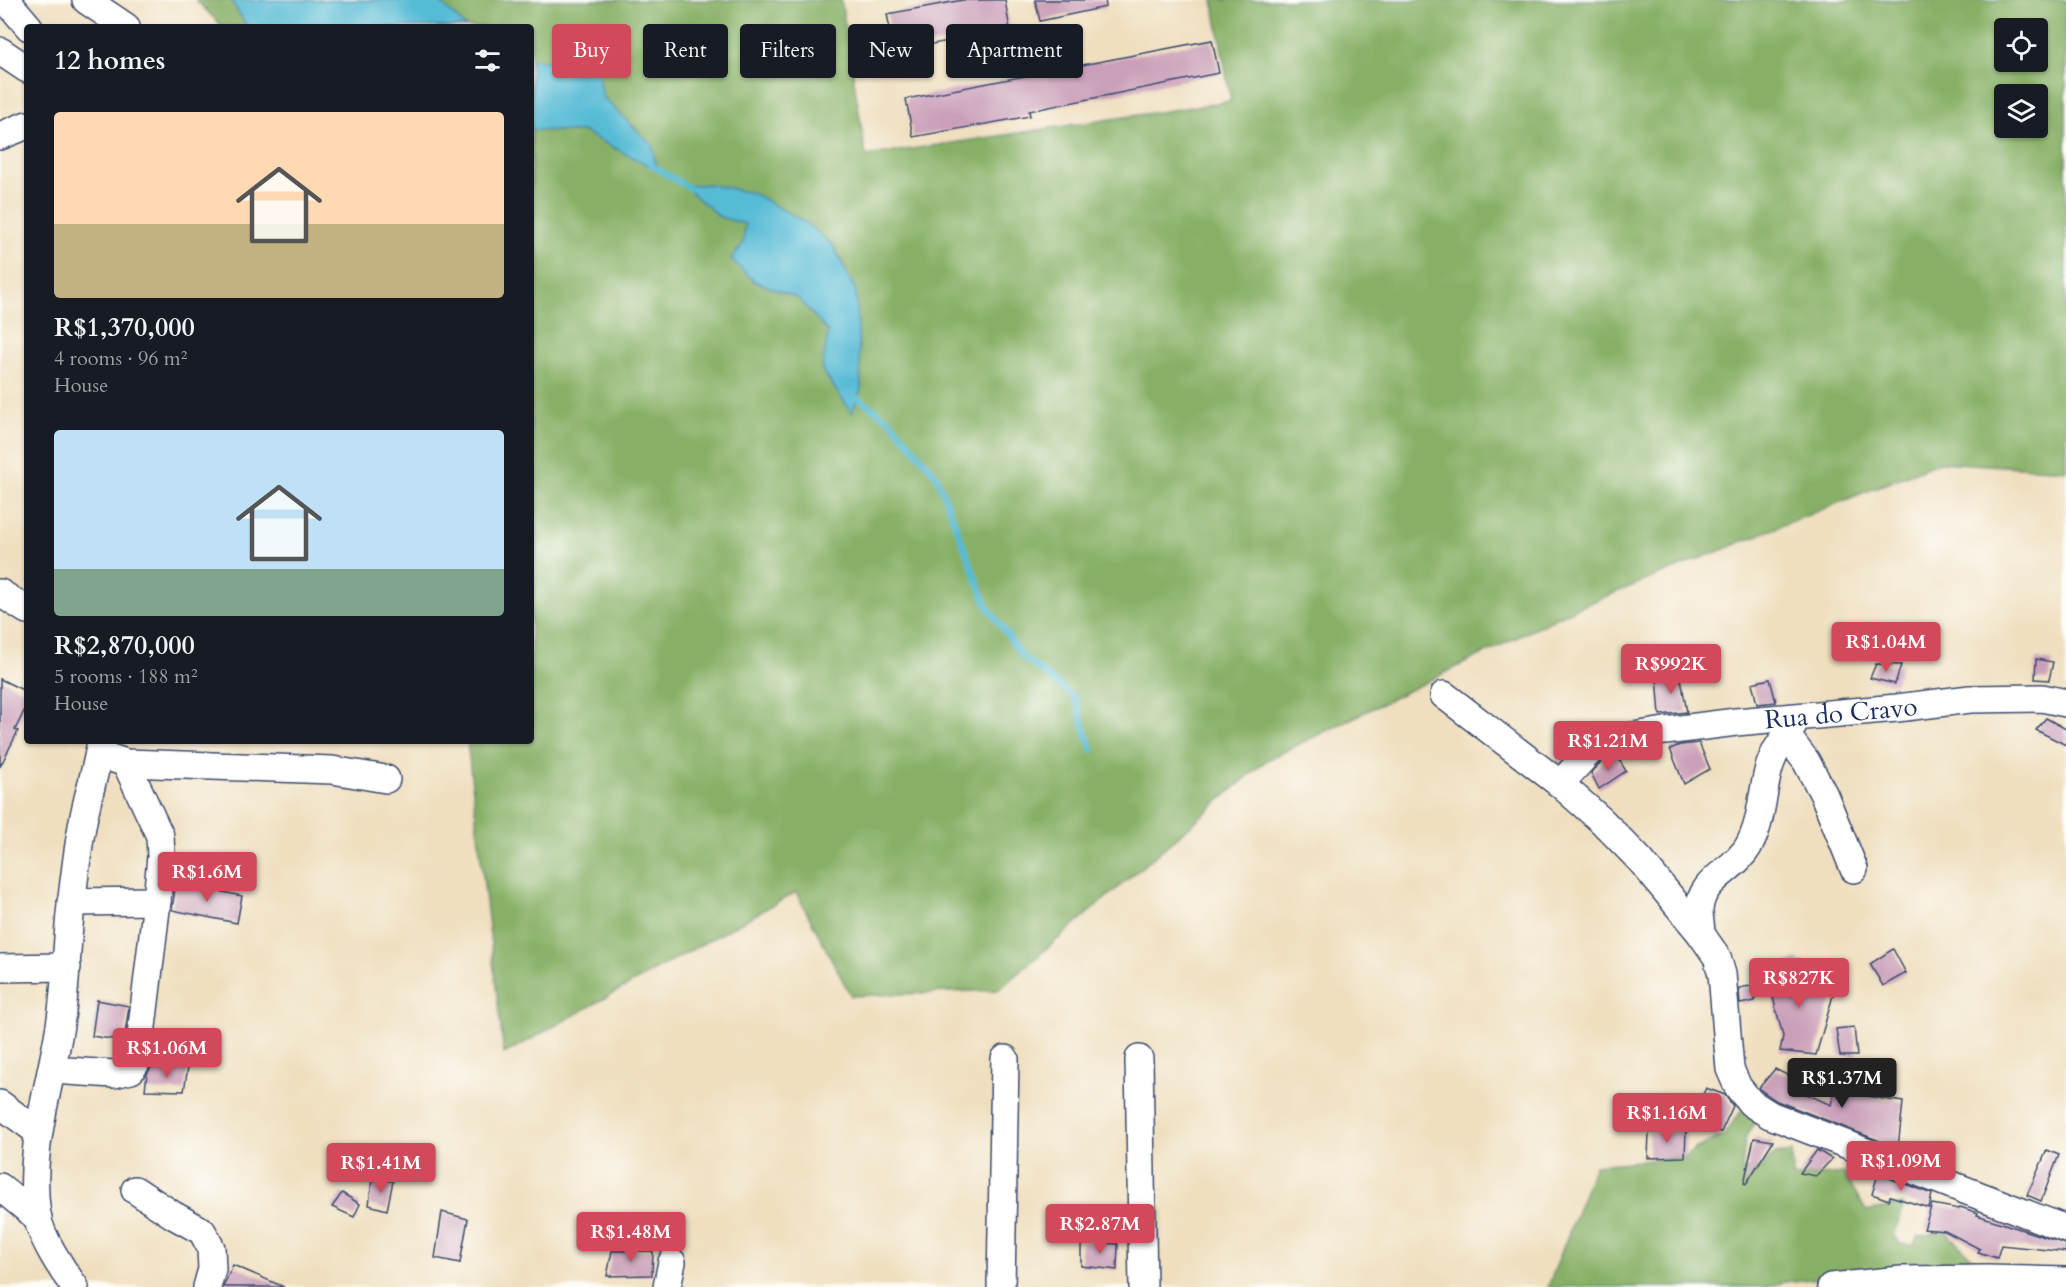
<!DOCTYPE html>
<meta charset="utf-8">
<style>
:root{--surface:#171b24;--page:#20242c;--text:#f1f3f6;--muted:#9ea1a6;--accent:#d1495b}
body{margin:0;font-family:Cardo,serif;background:var(--page);color:var(--text);height:100vh;display:flex;flex-direction:column;font-size:22px;white-space:nowrap}
*{box-sizing:border-box;margin:0}
p{font-size:20px;color:var(--muted)}
.icon{flex:none;width:33px;height:33px;fill:none;stroke:currentColor;stroke-width:2;stroke-linecap:round;stroke-linejoin:round}
.map{position:relative;flex:1;overflow:hidden}
.drawer{position:absolute;left:24px;top:24px;width:510px;height:720px;display:flex;flex-direction:column;background:var(--surface);border-radius:6px;box-shadow:0 2px 4px #0004}
.drawer>*{flex:none}
.top-card{position:absolute;left:552px;top:24px;width:570px;height:54px;display:flex;gap:12px}
.fabs{position:absolute;left:1994px;top:18px;display:grid;gap:12px}
.fabs a{display:grid;place-items:center;width:54px;height:54px;border-radius:6px;background:var(--surface);box-shadow:0 2px 4px #0004;font-size:30px}
.price{position:absolute;translate:-50% -51px;padding:0 14px;border-radius:6px;background:var(--accent);color:#fff;font-size:20px;line-height:39px;filter:drop-shadow(0 2px 3px #0008)}
.price::after{content:'';position:absolute;left:50%;top:36px;width:18px;height:14px;margin-left:-9px;background:inherit;clip-path:polygon(0 0,100% 0,50% 100%)}
.price.active{background:#222;color:#fff}
ul{padding:0;list-style:none}
li{display:grid;align-content:center;gap:12px;height:318px;padding:0 30px}
li span{display:grid;place-items:center;height:186px;border-radius:6px;color:#555}
li>.icon{margin-inline-start:auto}
span .icon{width:108px;height:108px;fill:#fffc;stroke-width:1}
li b{font-size:26px}
h2{display:flex;justify-content:space-between;align-items:center;height:72px;padding:0 30px;font-size:26px}
.tag{padding:0 21px;border-radius:6px;background:var(--surface);box-shadow:0 2px 4px #0004;font-size:21px;line-height:54px}
.tag.active{background:var(--accent);color:#fff}
.map>svg:first-child{display:block}
.forest{fill:#87b066;stroke:#517062;stroke-width:1.5;fill-rule:evenodd}
.water{fill:#57bbd5;stroke:#39759a;stroke-width:1.5}
.lines{fill:none;stroke-linecap:round;stroke-linejoin:round}
.stream{stroke:#57bbd5;stroke-width:6}
.building{fill:#caa0b9}
.minor-casing{stroke:#3b496d;stroke-width:30}
.minor{stroke:#fff;stroke-width:27}
.labels{text-anchor:middle;dominant-baseline:central;stroke-width:4.5;stroke-linejoin:round;paint-order:stroke}
.street-label{font-size:26px;fill:#1b2f5e;stroke:#fdfcf7}
</style>
<div class="map">
<svg width="2066" height="1287" viewBox="0 0 2066 1287">
<rect width="100%" height="100%" fill="#fdfcf7"/>
<filter id="ink" filterUnits="userSpaceOnUse"><feTurbulence type="fractalNoise" baseFrequency=".0167" numOctaves="2"/><feDisplacementMap in="SourceGraphic" scale="12" xChannelSelector="R" yChannelSelector="G"/><feConvolveMatrix kernelMatrix="1 2 1 2 8 2 1 2 1" color-interpolation-filters="sRGB"/></filter>
<filter id="wash" filterUnits="userSpaceOnUse"><feTurbulence type="fractalNoise" baseFrequency=".008" numOctaves="4" result="noise"/><feDisplacementMap in="SourceGraphic" scale="24" xChannelSelector="R" yChannelSelector="G"/><feGaussianBlur stdDeviation="1.35" result="paint"/><feColorMatrix in="noise" values="0 0 0 0 0 0 0 0 0 0 0 0 0 0 0 0 0 1.4 0 .05"/><feComposite in="paint" operator="in"/></filter>
<g filter="url(#wash)">
<rect width="100%" height="100%" fill="#efdfbf"/>
<!-- forest -->
<g class="forest">
<path d="M 196,0 L 841,0 L 866,156 L 1231,101 L 1213,0 L 2066,0 L 2066,470 L 1940,462 L 1577,608 L 1267,760 L 998,990 L 851,996 L 796,892 L 504,1054 L 467,741 L 531,741 L 531,27 L 223,27 ZM 2004,28 L 2037,28 L 2037,62 L 2004,62 ZM 2004,94 L 2037,94 L 2037,128 L 2004,128 Z"/>
<path d="M 1742,1110 L 1755,1123 L 1745,1138 L 1742,1170 L 1758,1169 L 1775,1154 L 1792,1152 L 1793,1177 L 1844,1173 L 1866,1211 L 1904,1204 L 1894,1235 L 1900,1244 L 1914,1245 L 1917,1237 L 1945,1231 L 1984,1270 L 1829,1277 L 1785,1282 L 1765,1287 L 1548,1287 L 1595,1165 L 1685,1157 L 1695,1149 L 1724,1135 Z"/>
</g>
<!-- water -->
<g class="water">
<path d="M 231,0 L 438,0 L 466,27 L 247,27 Z"/>
<path d="M 531,59 L 596,67 L 603,97 L 652,145 L 657,170 L 584,132 L 531,130 Z"/>
<path d="M 708,184 L 753,193 L 805,222 L 833,245 L 856,291 L 861,389 L 852,413 L 822,370 L 828,332 L 798,298 L 754,281 L 731,259 L 743,244 L 745,224 L 720,217 L 684,186 Z"/>
</g>
<g class="lines">
<!-- stream -->
<g class="stream">
<path d="M 651,165 L 691,189"/>
<path d="M 851,393 L 890,420 L 936,475 L 987,606 L 1022,656 L 1075,698 L 1092,750"/>
</g>
</g>
<g id="blocks">
<!-- building -->
<g class="building">
<path d="M 963,0 L 1005,0 L 1010,30 L 894,51 L 887,14 Z"/>
<path d="M 1035,0 L 1105,0 L 1106,7 L 1040,21 Z"/>
<path d="M 1212,40 L 1219,73 L 1029,111 L 1030,116 L 913,137 L 906,99 Z"/>
<path d="M 2036,659 L 2053,662 L 2049,680 L 2035,679 Z"/>
<path d="M 1876,664 L 1901,665 L 1895,684 L 1870,678 Z"/>
<path d="M 1680,674 L 1687,712 L 1660,715 L 1657,677 Z"/>
<path d="M 0,679 L 27,692 L 27,705 L 15,730 L 18,731 L 0,767 Z"/>
<path d="M 1770,679 L 1776,702 L 1757,704 L 1752,683 Z"/>
<path d="M 2046,718 L 2066,729 L 2066,745 L 2036,730 Z"/>
<path d="M 1699,743 L 1710,769 L 1684,784 L 1670,749 L 1680,745 Z"/>
<path d="M 1617,756 L 1626,771 L 1599,789 L 1591,773 L 1602,762 Z"/>
<path d="M 176,882 L 242,896 L 237,923 L 172,910 Z"/>
<path d="M 1893,949 L 1906,973 L 1883,986 L 1870,964 Z"/>
<path d="M 1799,959 L 1807,993 L 1836,985 L 1816,1055 L 1780,1051 L 1783,1036 L 1769,982 L 1773,981 L 1770,967 Z"/>
<path d="M 1756,985 L 1755,1001 L 1740,1004 L 1739,988 Z"/>
<path d="M 97,1000 L 129,1006 L 124,1041 L 92,1036 Z"/>
<path d="M 1854,1027 L 1857,1056 L 1840,1056 L 1836,1029 Z"/>
<path d="M 151,1067 L 188,1067 L 184,1091 L 145,1090 L 147,1074 Z"/>
<path d="M 1775,1069 L 1797,1080 L 1792,1088 L 1831,1105 L 1835,1089 L 1859,1095 L 1903,1102 L 1898,1148 L 1777,1101 L 1762,1091 L 1759,1088 Z"/>
<path d="M 1706,1088 L 1725,1095 L 1733,1106 L 1721,1132 L 1689,1124 Z"/>
<path d="M 1686,1131 L 1685,1157 L 1648,1158 L 1649,1132 Z"/>
<path d="M 1754,1138 L 1773,1141 L 1746,1184 L 1744,1183 Z"/>
<path d="M 1817,1150 L 1832,1159 L 1816,1176 L 1800,1173 Z"/>
<path d="M 2047,1150 L 2059,1155 L 2041,1201 L 2027,1195 Z"/>
<path d="M 1878,1174 L 1932,1194 L 1929,1208 L 1890,1196 L 1889,1200 L 1872,1194 Z"/>
<path d="M 372,1180 L 393,1181 L 387,1210 L 369,1205 Z"/>
<path d="M 342,1193 L 360,1204 L 354,1217 L 332,1207 Z"/>
<path d="M 1932,1204 L 1959,1209 L 1960,1207 L 1978,1213 L 1977,1215 L 2066,1244 L 2066,1252 L 2001,1245 L 1997,1258 L 1978,1252 L 1980,1249 L 1945,1231 L 1924,1229 Z"/>
<path d="M 442,1212 L 468,1219 L 460,1263 L 435,1258 Z"/>
<path d="M 1081,1242 L 1118,1244 L 1117,1270 L 1081,1266 Z"/>
<path d="M 612,1251 L 653,1251 L 652,1275 L 607,1276 Z"/>
<path d="M 233,1265 L 284,1287 L 223,1287 Z"/>
</g>
</g>
</g>
<g filter="url(#ink)">
<use href="#blocks" fill-opacity="0" stroke="#3b496d" stroke-width="1.5"/>
<g class="lines">
<defs>
<g id="minor">
<path d="M 6,0 L 29,27"/>
<path d="M 86,0 L 126,27"/>
<path d="M 0,51 L 27,69"/>
<path d="M 0,136 L 27,125"/>
<path d="M 0,593 L 27,610"/>
<path d="M 1444,695 L 1560,784 L 1602,821 L 1641,861 L 1701,934 L 1717,957 L 1722,974 L 1730,1069 L 1738,1087 L 1751,1103 L 1770,1115 L 2066,1229"/>
<path d="M 1795,721 L 1787,736 L 1806,761 L 1824,795 L 1854,869"/>
<path d="M 99,754 L 126,763 L 332,770 L 386,779"/>
<path d="M 126,763 L 160,836 L 161,856 L 157,901"/>
<path id="s1" d="M 1560,784 L 1592,749 L 1604,743 L 1627,737 L 1665,731 L 1736,722 L 1897,708 L 1970,699 L 2042,698 L 2066,703"/>
<path d="M 1701,934 C 1701,927 1699,918 1699,911 C 1700,879 1734,871 1748,847 C 1769,812 1757,767 1787,736"/>
<path d="M 0,968 L 67,967"/>
<path d="M 1139,1059 L 1143,1287"/>
<path d="M 52,1070 L 114,1074 L 131,1070 L 136,1063 L 139,1052 L 157,901 L 71,902"/>
<path d="M 0,1104 L 38,1132"/>
<path d="M 0,1187 L 38,1218"/>
<path d="M 135,1190 L 173,1215 L 202,1231 L 211,1248 L 212,1269 L 207,1287"/>
<path d="M 75,1287 C 62,1270 40,1236 37,1215 C 27,1150 50,1089 60,1025 C 67,983 66,940 72,898 C 75,872 78,847 83,821 C 88,794 97,768 101,741"/>
<path d="M 667,1287 L 672,1262"/>
<path d="M 1001,1287 L 1005,1059"/>
<path d="M 1831,1287 L 1901,1280 L 1986,1279 L 2066,1281"/>
</g>
</defs>
<!-- minor casing -->
<use href="#minor" class="minor-casing"/>
<!-- minor -->
<use href="#minor" class="minor"/>
</g>
</g>
<g class="labels">
<!-- street labels -->
<g class="street-label">
<text stroke="none"><textPath href="#s1" startOffset="300">Rua do Cravo</textPath></text>
</g>
</g>
</svg>
<div class="fabs">
<a><svg class="icon" aria-label="locate" viewBox="0 0 24 24"><circle cx="12" cy="12" r="6"/><path d="M12 2v4M12 18v4M2 12h4M18 12h4"/></svg></a>
<a><svg class="icon" aria-label="layers" viewBox="0 0 24 24"><path d="M12 4l9 5-9 5-9-5zM3 14l9 5 9-5"/></svg></a>
</div>
<b class="price" style="left:1886px;top:673px">R$1.04M</b>
<b class="price" style="left:1671px;top:695px">R$992K</b>
<b class="price" style="left:1608px;top:772px">R$1.21M</b>
<b class="price" style="left:207px;top:903px">R$1.6M</b>
<b class="price" style="left:1799px;top:1009px">R$827K</b>
<b class="price" style="left:167px;top:1079px">R$1.06M</b>
<b class="price active" style="left:1842px;top:1109px">R$1.37M</b>
<b class="price" style="left:1667px;top:1144px">R$1.16M</b>
<b class="price" style="left:1901px;top:1192px">R$1.09M</b>
<b class="price" style="left:381px;top:1194px">R$1.41M</b>
<b class="price" style="left:1100px;top:1255px">R$2.87M</b>
<b class="price" style="left:631px;top:1263px">R$1.48M</b>
<div class="top-card">
<a class="tag active">Buy</a>
<a class="tag">Rent</a>
<a class="tag">Filters</a>
<a class="tag">New</a>
<a class="tag">Apartment</a>
</div>
<section class="drawer">
<h2>12 homes<svg class="icon" aria-label="filters" viewBox="0 0 24 24"><path d="M4 7h16M4 17h16"/><circle cx="9" cy="7" r="2"/><circle cx="15" cy="17" r="2"/></svg></h2>
<ul>
<li><span style="background:linear-gradient(#ffd9b3 60%,#c2b280 0)"><svg class="icon" aria-label="home" viewBox="0 0 24 24"><path d="M3 11l9-7 9 7M6 9v11h12V9"/></svg></span><div><b>R$1,370,000</b><p>4 rooms · 96 m²</p><p>House</p></div></li>
<li><span style="background:linear-gradient(#bfe0f5 75%,#7fa58c 0)"><svg class="icon" aria-label="home" viewBox="0 0 24 24"><path d="M3 11l9-7 9 7M6 9v11h12V9"/></svg></span><div><b>R$2,870,000</b><p>5 rooms · 188 m²</p><p>House</p></div></li>
</ul>
</section>
</div>
